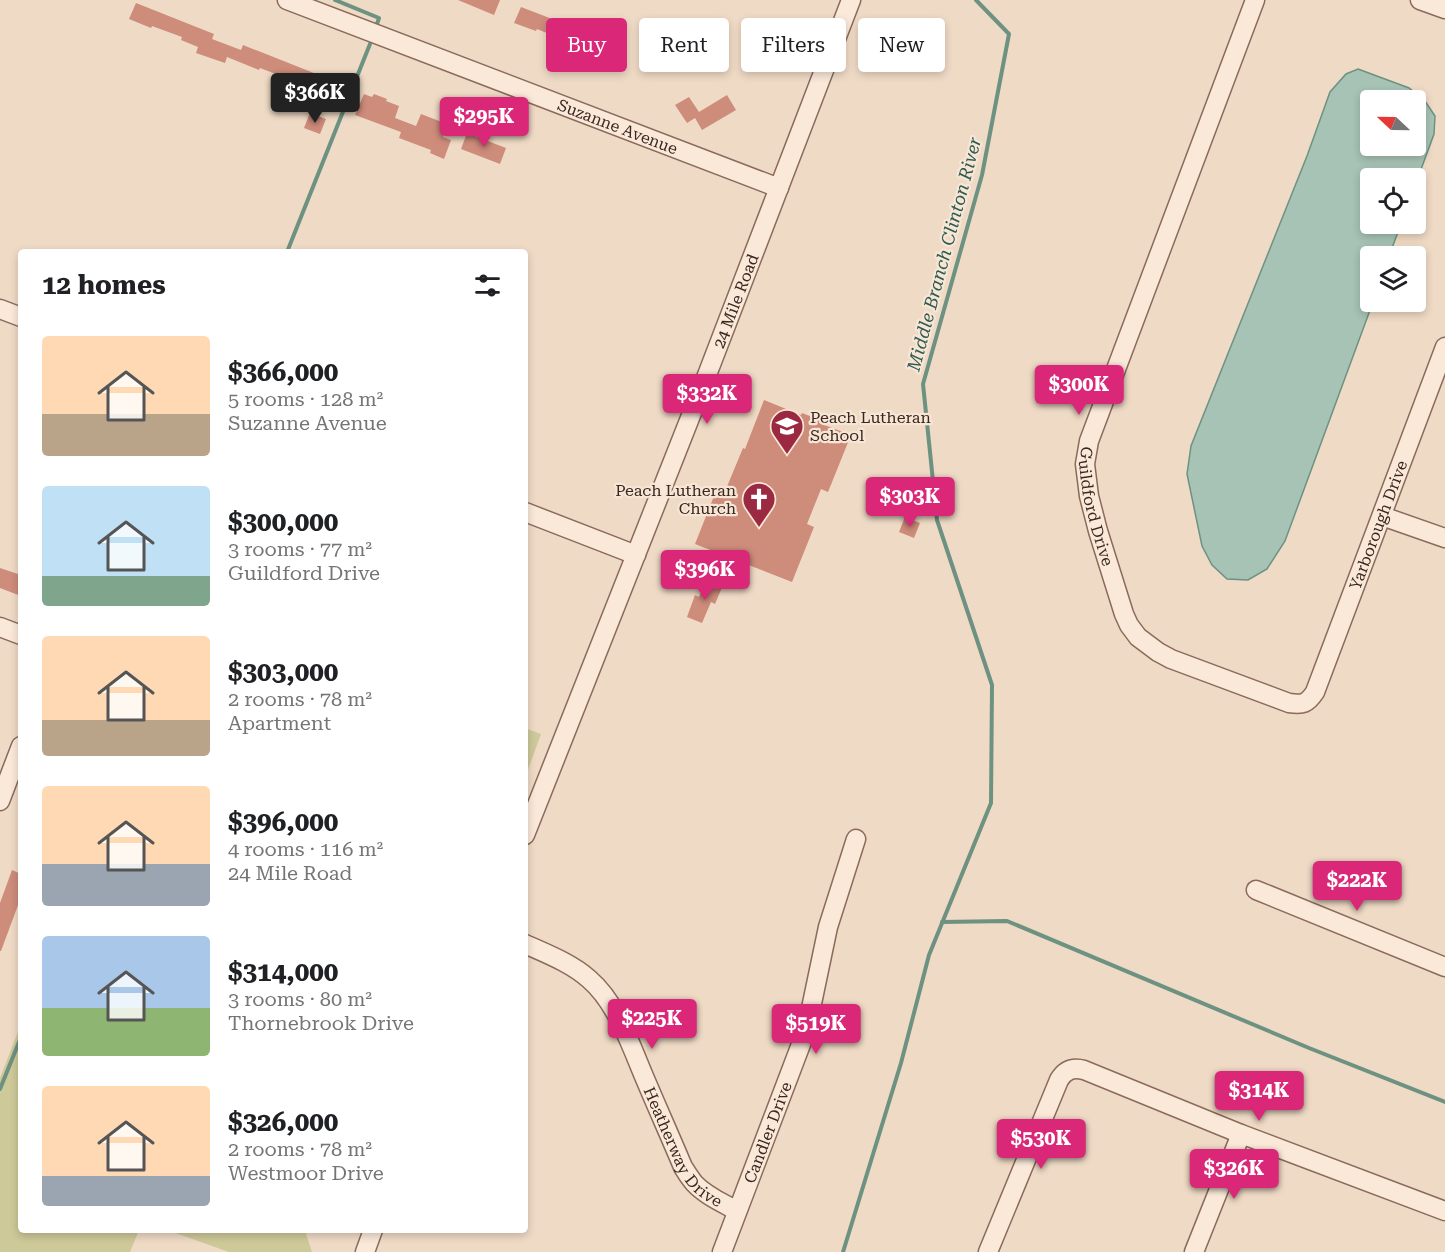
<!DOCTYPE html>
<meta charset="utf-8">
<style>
:root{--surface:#fff;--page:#f6f6f6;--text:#202124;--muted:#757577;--accent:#db2777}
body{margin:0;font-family:"Roboto Serif",serif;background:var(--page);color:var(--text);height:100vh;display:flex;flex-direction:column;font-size:22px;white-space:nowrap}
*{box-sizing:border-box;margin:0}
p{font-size:20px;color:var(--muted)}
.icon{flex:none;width:33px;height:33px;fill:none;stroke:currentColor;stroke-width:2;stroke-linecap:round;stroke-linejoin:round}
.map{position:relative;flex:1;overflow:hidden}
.details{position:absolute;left:18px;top:249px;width:510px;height:984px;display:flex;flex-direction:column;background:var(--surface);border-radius:6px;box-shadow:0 3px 9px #0003}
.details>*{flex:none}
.guide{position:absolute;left:546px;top:18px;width:570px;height:54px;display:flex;gap:12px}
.needle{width:39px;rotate:292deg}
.fabs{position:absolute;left:1360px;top:90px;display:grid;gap:12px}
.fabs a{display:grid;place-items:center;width:66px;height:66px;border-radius:6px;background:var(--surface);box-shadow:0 3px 9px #0003;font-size:30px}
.price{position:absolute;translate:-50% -51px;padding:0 14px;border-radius:6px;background:var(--accent);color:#fff;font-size:20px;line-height:39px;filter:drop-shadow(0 2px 3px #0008)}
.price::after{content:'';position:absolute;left:50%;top:36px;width:18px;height:14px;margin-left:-9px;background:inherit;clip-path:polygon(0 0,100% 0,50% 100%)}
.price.current{background:#222;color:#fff}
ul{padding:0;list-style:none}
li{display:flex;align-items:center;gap:18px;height:150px;padding:0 24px}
li span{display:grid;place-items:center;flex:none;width:168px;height:120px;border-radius:6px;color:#555}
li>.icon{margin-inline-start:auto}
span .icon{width:72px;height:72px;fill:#fffc;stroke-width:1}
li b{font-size:26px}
h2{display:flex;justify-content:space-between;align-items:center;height:72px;padding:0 24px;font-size:26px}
.tag{padding:0 21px;border-radius:6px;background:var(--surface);box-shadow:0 3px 9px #0003;font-size:21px;line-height:54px}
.tag.current{background:var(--accent);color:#fff}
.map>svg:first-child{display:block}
.green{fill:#cec999}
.water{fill:#a7c3b5;stroke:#6d9281;stroke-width:1.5;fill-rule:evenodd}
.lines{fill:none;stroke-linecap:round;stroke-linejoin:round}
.stream{stroke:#6d9281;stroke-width:4}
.building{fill:#ce8c7b}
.minor-casing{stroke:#8b6a5b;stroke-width:21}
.minor{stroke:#fae9d9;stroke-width:18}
.labels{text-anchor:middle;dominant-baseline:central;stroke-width:4.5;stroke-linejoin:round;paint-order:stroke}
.street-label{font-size:16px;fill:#3b271f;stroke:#f7e6d5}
.poi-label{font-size:16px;fill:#3b271f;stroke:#f7e6d5;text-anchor:start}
.water-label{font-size:18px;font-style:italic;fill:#2e5b4f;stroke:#f7e6d5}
</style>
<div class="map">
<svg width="1445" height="1252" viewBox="0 0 1445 1252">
<rect width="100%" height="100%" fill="#efdac5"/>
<!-- green -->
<g class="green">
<path d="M 525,728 L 541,734 L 525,778 Z"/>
<path d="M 21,1024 L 21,1230 L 139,1230 L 130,1252 L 0,1252 L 0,1078 Z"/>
<path d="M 167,1230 L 308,1230 L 306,1234 L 312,1252 L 229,1252 Z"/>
</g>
<!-- water -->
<path class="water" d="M 1358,69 L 1409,88 L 1425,101 L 1435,116 L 1434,134 L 1416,183 L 1416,178 L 1371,178 L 1371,224 L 1401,224 L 1389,256 L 1371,256 L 1371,302 L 1373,302 L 1285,541 L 1267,569 L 1248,580 L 1227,579 L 1212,565 L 1202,546 L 1187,474 L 1191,446 L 1307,156 L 1330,92 L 1346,74 ZM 1371,100 L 1416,100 L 1416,146 L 1371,146 Z"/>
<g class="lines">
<!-- stream -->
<g class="stream">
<path d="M 335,0 L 379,18 L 377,24"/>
<path d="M 287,252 L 370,44"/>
<path d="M 942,922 L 1007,921 L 1309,1048 L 1445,1102"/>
<path d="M 0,1089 L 21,1037"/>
<path d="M 843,1252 L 901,1063 L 929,955 L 991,803 L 992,685 L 937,520 L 923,384 L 982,175 L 1009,34 L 976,0"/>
</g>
</g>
<!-- building -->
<g class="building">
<path d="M 458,0 L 500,0 L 494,15 Z"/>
<path d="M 136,3 L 214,34 L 212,39 L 241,50 L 243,45 L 339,83 L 332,99 L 293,84 L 294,81 L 260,68 L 259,70 L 227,57 L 225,63 L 196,53 L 198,47 L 181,40 L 182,37 L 152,26 L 151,28 L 129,19 Z"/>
<path d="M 521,7 L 560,22 L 558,25 L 612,46 L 607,60 L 590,53 L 589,56 L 567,47 L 569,42 L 537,29 L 536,31 L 514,23 Z"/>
<path d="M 364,94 L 372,97 L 374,94 L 387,99 L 386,101 L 399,106 L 395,118 L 416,126 L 421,114 L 447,124 L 443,137 L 451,140 L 444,159 L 430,153 L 431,150 L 399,138 L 401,132 L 355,115 Z"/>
<path d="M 727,95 L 736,110 L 702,130 L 695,118 L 687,123 L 675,105 L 689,97 L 699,112 Z"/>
<path d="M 310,113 L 326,119 L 320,134 L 304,128 Z"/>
<path d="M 467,133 L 506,148 L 500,164 L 461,149 Z"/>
<path d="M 764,400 L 801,415 L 802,413 L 820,420 L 819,423 L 851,435 L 828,492 L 821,489 L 807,524 L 814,527 L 792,582 L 695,544 L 718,486 L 726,489 L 743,448 L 745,449 Z"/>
<path d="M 905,517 L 920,523 L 914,538 L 899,532 Z"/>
<path d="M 0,568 L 21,575 L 21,596 L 0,588 Z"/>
<path d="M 707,579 L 723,585 L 715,604 L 711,602 L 702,623 L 687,617 L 695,595 L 699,597 Z"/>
<path d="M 12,870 L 21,874 L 21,897 L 1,951 L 0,951 L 0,903 Z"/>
</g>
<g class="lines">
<defs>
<g id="minor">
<path id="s1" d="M 287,0 L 779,188"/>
<path id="s2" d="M 1255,0 L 1089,441 L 1085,464 L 1089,496 L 1098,531 L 1124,614 L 1129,625 L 1138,637 L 1158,652 L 1171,659 L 1289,703 C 1303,705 1307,704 1315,692 L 1445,347"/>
<path d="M 1420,0 L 1445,9"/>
<path d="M 0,309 L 21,317"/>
<path d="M 525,512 L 636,555"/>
<path d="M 1382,516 L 1445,538"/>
<path d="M 0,627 L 21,635"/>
<path d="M 0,801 L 21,746"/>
<path id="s3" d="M 525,835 L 707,375 L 851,0"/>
<path d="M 1256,890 L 1445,967"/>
<path id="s4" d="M 525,944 C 547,954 571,963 589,979 C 616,1002 630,1043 643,1074 C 656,1105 670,1136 683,1167 C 686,1172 690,1178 694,1183 C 706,1196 723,1203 737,1211"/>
<path d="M 365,1252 L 373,1230"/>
<path id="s5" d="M 722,1252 L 803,1039 L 810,1013 L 828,927 L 856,839"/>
<path d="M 988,1252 L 1059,1080 C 1065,1070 1073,1067 1084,1070 L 1241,1134 L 1445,1211"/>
<path d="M 1194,1252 L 1241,1134"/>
</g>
</defs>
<!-- minor casing -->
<use href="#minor" class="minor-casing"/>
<!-- minor -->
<use href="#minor" class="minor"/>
</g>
<!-- icons -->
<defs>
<symbol id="school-pin" viewBox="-11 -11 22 30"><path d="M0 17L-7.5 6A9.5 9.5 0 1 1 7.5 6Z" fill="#9c2942" stroke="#f7e6d5"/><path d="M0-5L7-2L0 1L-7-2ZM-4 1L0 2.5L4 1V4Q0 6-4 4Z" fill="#fff"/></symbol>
<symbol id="church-pin" viewBox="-11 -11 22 30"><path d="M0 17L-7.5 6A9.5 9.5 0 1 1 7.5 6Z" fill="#9c2942" stroke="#f7e6d5"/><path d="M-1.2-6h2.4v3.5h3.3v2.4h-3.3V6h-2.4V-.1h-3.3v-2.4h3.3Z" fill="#fff"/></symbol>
</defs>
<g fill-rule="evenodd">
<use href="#school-pin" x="768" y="407" width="38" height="52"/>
<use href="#church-pin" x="740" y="480" width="38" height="52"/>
</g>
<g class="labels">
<!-- street labels -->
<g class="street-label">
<text stroke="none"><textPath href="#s1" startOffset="354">Suzanne Avenue</textPath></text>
<text stroke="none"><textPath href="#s3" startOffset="574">24 Mile Road</textPath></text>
<text stroke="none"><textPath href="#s2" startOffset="538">Guildford Drive</textPath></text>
<text stroke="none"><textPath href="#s2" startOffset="1052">Yarborough Drive</textPath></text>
<text stroke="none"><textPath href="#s5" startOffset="128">Candler Drive</textPath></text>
<text stroke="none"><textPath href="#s4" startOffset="268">Heatherway Drive</textPath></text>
</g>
<!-- poi labels -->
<g class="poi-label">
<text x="810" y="417">Peach Lutheran<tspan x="810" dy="18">School</tspan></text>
<text x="736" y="490" text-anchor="end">Peach Lutheran<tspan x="736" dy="18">Church</tspan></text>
</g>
<!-- water labels -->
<g class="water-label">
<text transform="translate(944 254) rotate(-75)">Middle Branch Clinton River</text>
</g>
</g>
</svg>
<div class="fabs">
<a><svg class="needle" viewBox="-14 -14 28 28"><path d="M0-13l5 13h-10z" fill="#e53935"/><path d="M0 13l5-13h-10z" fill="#757577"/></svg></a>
<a><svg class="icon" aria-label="locate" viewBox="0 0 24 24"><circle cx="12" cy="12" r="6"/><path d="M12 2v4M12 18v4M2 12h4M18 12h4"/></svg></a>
<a><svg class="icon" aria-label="layers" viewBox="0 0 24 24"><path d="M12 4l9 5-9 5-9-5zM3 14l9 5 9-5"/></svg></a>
</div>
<b class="price current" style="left:315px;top:124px">$366K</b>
<b class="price" style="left:484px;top:148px">$295K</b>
<b class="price" style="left:1079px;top:416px">$300K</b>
<b class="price" style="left:707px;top:425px">$332K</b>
<b class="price" style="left:910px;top:528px">$303K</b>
<b class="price" style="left:705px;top:601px">$396K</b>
<b class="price" style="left:1357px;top:912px">$222K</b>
<b class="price" style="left:652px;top:1050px">$225K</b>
<b class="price" style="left:816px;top:1055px">$519K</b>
<b class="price" style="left:1259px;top:1122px">$314K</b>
<b class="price" style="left:1041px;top:1170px">$530K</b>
<b class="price" style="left:1234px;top:1200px">$326K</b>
<div class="guide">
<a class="tag current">Buy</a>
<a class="tag">Rent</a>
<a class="tag">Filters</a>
<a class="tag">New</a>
</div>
<section class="details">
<h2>12 homes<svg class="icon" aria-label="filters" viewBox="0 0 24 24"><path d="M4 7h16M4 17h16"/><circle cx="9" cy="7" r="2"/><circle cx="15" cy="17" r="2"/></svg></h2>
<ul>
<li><span style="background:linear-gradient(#ffd9b3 65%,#b9a48a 0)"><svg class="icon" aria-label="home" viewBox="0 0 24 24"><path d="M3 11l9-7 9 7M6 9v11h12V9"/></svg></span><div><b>$366,000</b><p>5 rooms · 128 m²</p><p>Suzanne Avenue</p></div></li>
<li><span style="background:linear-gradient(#bfe0f5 75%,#7fa58c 0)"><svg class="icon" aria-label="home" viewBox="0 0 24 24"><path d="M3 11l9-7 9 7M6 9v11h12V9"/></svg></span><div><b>$300,000</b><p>3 rooms · 77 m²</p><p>Guildford Drive</p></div></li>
<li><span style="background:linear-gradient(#ffd9b3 70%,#b9a48a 0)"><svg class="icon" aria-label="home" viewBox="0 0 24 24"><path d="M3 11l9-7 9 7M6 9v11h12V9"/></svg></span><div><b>$303,000</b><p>2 rooms · 78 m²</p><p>Apartment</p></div></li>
<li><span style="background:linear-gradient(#ffd9b3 65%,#9aa5b1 0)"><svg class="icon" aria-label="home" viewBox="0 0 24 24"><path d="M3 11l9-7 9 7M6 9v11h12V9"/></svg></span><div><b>$396,000</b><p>4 rooms · 116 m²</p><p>24 Mile Road</p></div></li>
<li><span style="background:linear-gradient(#a9c7e8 60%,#8fb573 0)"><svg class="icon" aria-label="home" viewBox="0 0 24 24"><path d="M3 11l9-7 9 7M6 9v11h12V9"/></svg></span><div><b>$314,000</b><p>3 rooms · 80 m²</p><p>Thornebrook Drive</p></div></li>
<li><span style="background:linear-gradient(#ffd9b3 75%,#9aa5b1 0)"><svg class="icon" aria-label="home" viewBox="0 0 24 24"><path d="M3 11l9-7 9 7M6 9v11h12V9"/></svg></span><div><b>$326,000</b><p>2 rooms · 78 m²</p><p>Westmoor Drive</p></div></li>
</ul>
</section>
</div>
